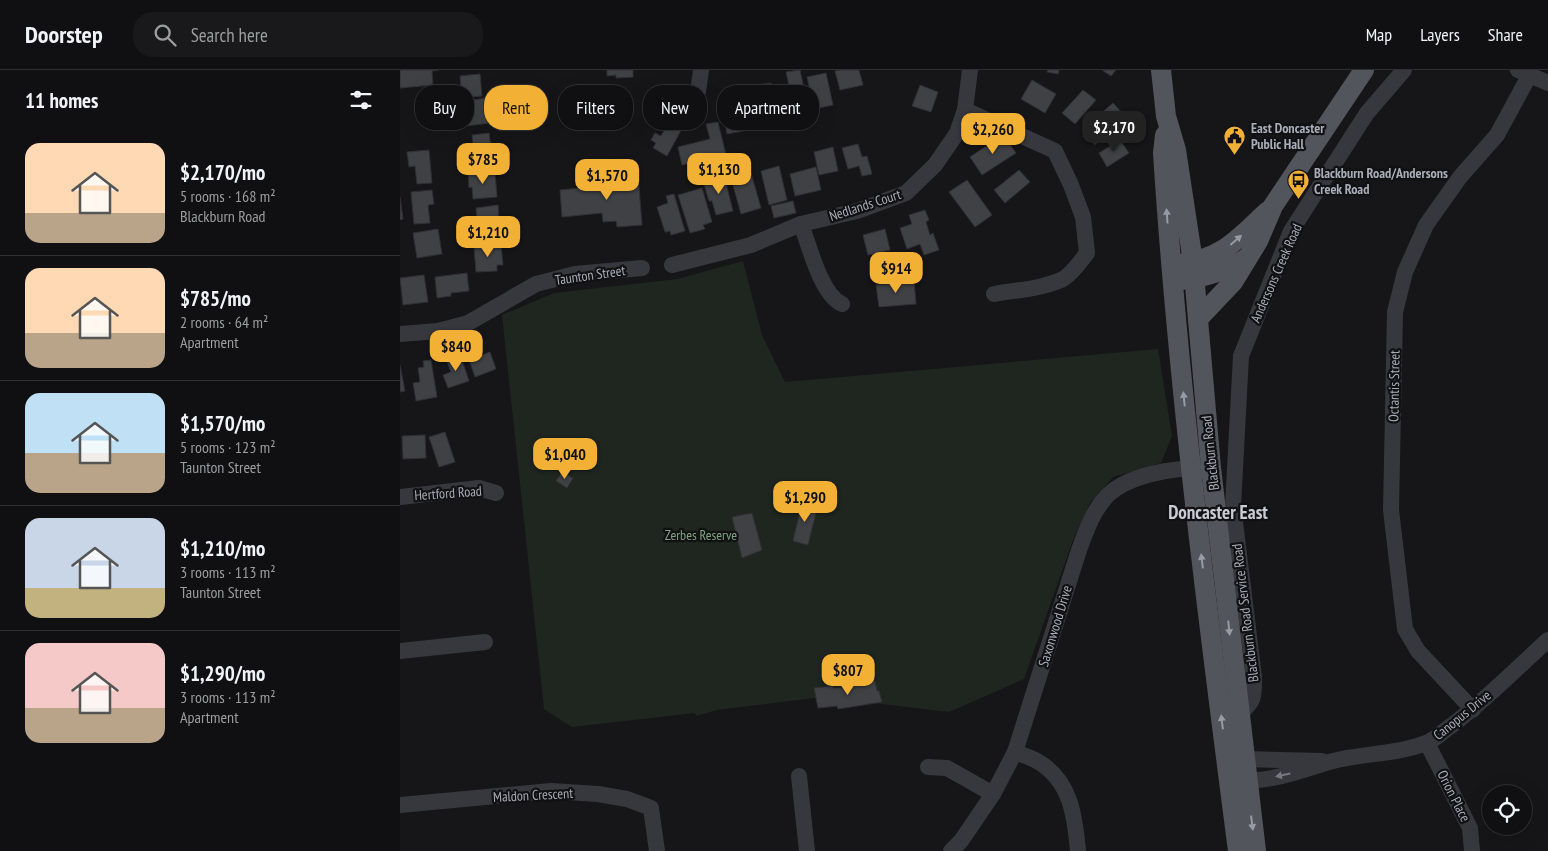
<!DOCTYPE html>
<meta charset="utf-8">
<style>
:root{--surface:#101012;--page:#19191b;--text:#f1f3f6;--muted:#9c9d9f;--line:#303032;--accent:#f2b134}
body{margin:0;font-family:"PT Sans Narrow",sans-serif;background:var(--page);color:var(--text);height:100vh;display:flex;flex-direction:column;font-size:19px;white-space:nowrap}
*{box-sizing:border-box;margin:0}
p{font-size:16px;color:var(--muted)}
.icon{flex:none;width:28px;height:28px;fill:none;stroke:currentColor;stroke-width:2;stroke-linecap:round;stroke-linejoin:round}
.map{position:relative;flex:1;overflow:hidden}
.panel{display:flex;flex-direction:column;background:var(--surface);width:400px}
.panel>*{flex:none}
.banner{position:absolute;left:15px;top:15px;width:475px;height:45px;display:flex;gap:10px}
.controls{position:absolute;left:1082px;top:715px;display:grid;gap:10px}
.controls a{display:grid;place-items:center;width:50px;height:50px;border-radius:50%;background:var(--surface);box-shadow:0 5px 20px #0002,0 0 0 1px var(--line);font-size:25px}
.price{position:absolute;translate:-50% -42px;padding:0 11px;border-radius:10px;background:var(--accent);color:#111;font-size:16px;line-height:32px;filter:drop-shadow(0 1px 2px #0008)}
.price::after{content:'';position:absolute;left:50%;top:30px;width:15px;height:11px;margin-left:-8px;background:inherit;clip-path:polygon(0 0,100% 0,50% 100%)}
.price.active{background:#222;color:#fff}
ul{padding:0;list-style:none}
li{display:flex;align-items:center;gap:15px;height:125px;padding:0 25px}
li+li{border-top:1px solid var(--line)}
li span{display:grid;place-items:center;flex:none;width:140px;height:100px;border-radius:15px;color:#555}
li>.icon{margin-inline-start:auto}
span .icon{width:60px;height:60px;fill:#fffc;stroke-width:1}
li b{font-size:21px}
h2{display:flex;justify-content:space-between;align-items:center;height:60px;padding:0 25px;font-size:21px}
.pill{padding:0 18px;border-radius:20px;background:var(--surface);box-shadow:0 5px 20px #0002,0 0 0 1px var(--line);font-size:18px;line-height:45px}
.pill.active{background:var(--accent);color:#111}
header{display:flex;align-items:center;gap:30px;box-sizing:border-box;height:70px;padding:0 25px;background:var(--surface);border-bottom:1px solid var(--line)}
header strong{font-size:24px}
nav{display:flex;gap:28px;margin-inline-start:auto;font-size:18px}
.search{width:350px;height:45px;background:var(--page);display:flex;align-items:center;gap:12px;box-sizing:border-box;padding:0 18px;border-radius:20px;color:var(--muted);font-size:19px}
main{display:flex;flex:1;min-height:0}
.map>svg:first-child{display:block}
.green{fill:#1e261f}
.building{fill:#404145;stroke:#303034}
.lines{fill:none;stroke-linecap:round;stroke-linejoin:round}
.minor{stroke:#37383d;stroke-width:16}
.major{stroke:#53555c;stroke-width:20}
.oneway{fill:#979ba6}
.oneway2{fill:#757881}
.labels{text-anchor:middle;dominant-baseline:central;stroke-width:4.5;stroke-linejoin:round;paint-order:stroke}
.poi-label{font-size:14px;font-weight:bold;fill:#a8adb8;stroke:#111113;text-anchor:start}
.street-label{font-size:14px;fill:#a8adb8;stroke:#111113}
.park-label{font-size:14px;fill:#7fa381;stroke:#111113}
.district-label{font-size:19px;font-weight:bold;fill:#c9ccd4;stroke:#111113}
</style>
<header>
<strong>Doorstep</strong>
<div class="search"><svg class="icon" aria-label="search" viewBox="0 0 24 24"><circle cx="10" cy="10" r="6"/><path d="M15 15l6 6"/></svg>Search here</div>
<nav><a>Map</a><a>Layers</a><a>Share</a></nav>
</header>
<main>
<section class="panel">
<h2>11 homes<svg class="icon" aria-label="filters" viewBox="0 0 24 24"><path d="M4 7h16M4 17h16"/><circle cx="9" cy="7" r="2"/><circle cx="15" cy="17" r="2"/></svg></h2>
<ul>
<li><span style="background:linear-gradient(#ffd9b3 70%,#b9a48a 0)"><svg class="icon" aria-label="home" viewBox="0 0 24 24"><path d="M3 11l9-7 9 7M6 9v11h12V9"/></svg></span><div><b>$2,170/mo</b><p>5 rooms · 168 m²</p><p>Blackburn Road</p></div></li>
<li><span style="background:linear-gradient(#ffd9b3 65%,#b9a48a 0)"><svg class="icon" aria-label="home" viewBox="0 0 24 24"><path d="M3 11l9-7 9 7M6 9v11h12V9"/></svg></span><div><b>$785/mo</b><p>2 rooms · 64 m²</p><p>Apartment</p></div></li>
<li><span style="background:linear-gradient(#bfe0f5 60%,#b9a48a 0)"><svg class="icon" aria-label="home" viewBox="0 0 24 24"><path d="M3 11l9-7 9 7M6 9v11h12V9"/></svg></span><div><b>$1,570/mo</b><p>5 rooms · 123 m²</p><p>Taunton Street</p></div></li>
<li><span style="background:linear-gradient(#c9d6e8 70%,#c2b280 0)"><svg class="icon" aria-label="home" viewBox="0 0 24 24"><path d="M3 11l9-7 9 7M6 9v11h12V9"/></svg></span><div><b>$1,210/mo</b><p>3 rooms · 113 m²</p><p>Taunton Street</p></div></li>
<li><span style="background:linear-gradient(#f6c9c9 65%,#b9a48a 0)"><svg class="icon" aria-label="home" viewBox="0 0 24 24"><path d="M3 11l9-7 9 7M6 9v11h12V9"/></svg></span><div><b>$1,290/mo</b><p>3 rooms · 113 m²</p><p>Apartment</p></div></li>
</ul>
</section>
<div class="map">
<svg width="1148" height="781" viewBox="0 0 1148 781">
<rect width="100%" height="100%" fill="#161618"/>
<!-- green -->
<path class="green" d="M 343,191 L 362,265 L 385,312 L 758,279 L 772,366 L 761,393 L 713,407 L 690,433 L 673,470 L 624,609 L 549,642 L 422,627 L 317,640 L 296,646 L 295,643 L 172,657 L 144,639 L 102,245 L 154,223 L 277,209 Z"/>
<!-- building -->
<g class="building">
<path d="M 0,0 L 38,0 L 32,1 L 33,15 L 0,18 Z"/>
<path d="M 207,0 L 233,0 L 233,7 L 216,8 L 216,5 L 207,6 Z"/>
<path d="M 400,0 L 411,50 L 397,53 L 386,2 Z"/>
<path d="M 441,0 L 459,0 L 463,15 L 440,20 L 435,1 Z"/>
<path d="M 648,0 L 659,0 L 658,4 L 647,2 Z"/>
<path d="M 702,0 L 716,0 L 711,6 Z"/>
<path d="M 426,3 L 433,35 L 414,39 L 407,7 Z"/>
<path d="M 80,4 L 82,26 L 62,28 L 60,6 Z"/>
<path d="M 632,10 L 656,24 L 645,43 L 621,29 Z"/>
<path d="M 371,13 L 377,56 L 354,60 L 348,16 Z"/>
<path d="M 520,15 L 538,22 L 531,42 L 512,36 Z"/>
<path d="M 683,20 L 696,30 L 675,54 L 662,43 Z"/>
<path d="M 87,28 L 91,53 L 65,56 L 64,44 L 66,43 L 65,31 Z"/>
<path d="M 261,31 L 270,44 L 261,49 L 258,44 L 253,47 L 248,40 Z"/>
<path d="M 713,33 L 726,47 L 695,75 L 682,60 Z"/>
<path d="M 343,38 L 348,60 L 327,64 L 323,42 Z"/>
<path d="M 271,48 L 284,55 L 267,86 L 253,78 L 256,73 L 251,70 L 255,63 L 261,66 Z"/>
<path d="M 318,52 L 326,85 L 282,95 L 278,77 L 310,69 L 306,54 Z"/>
<path d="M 89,63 L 93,93 L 73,95 L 71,82 L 74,82 L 72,65 Z"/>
<path d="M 603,65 L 616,83 L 582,105 L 570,87 Z"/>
<path d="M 720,70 L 729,83 L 707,97 L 699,83 Z"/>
<path d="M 458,74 L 462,87 L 467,86 L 472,104 L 462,106 L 459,96 L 448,99 L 442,78 Z"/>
<path d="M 433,77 L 438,101 L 419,105 L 414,82 Z"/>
<path d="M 29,80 L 32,113 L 17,114 L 15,96 L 9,97 L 7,82 Z"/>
<path d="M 379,96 L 387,130 L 369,135 L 361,101 Z"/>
<path d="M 416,97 L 421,120 L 395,126 L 390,104 Z"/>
<path d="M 619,100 L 630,112 L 605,133 L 594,120 Z"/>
<path d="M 95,102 L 97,127 L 73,129 L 72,117 L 69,118 L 68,104 Z"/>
<path d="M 351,103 L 361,138 L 341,144 L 331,108 Z"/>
<path d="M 238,104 L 242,155 L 217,157 L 216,151 L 203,152 L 202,143 L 162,147 L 160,120 L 200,116 L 199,107 Z"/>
<path d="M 324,105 L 333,141 L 316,145 L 312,131 L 309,131 L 303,111 Z"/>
<path d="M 567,110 L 592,145 L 575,157 L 549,122 Z"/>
<path d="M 302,118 L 312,152 L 303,155 L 305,159 L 290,163 L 278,125 Z"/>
<path d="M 32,120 L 34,134 L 28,135 L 30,153 L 14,154 L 11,122 Z"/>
<path d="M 274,124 L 285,161 L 271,165 L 270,161 L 265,162 L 257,137 L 268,133 L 266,126 Z"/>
<path d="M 0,127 L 3,149 L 0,150 Z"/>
<path d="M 393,131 L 396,143 L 374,148 L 371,136 Z"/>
<path d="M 98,135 L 100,167 L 86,169 L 84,151 L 77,152 L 76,138 Z"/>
<path d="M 525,140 L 529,150 L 526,152 L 530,165 L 533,163 L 539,180 L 524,185 L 520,174 L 507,179 L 500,158 L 512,154 L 509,145 Z"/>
<path d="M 38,159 L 42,184 L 17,188 L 13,163 Z"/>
<path d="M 485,159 L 490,180 L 468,185 L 463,165 Z"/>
<path d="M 101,175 L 103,195 L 97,195 L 97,201 L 76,202 L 74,177 Z"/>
<path d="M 67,203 L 69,221 L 51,223 L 51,226 L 37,228 L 35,207 Z"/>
<path d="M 24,205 L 28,232 L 3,235 L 0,208 Z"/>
<path d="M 514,211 L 516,234 L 479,237 L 476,215 Z"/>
<path d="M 90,282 L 96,299 L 75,307 L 69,290 Z"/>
<path d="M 60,284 L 69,311 L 48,318 L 43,305 L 51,302 L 46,289 Z"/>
<path d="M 31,290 L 37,327 L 16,331 L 13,313 L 20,312 L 18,298 L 24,297 L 23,291 Z"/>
<path d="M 0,295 L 5,321 L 0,322 Z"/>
<path d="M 45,362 L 55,392 L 39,397 L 29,367 Z"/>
<path d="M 25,365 L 26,388 L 3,389 L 2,366 Z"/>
<path d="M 162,402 L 173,408 L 167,418 L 156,411 Z"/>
<path d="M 402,432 L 418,435 L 408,475 L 393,471 Z"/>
<path d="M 352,443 L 362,480 L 342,488 L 332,447 Z"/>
<path d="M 475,611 L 477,621 L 479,621 L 482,632 L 438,639 L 437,636 L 418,638 L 414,618 L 433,616 L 434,618 L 462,615 L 462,612 Z"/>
</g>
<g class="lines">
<!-- minor -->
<g class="minor">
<path d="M 1118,0 L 1148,13"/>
<path d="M 298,22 L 301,0"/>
<path d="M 565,40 L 655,81 L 671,115 L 683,147 L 687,183 C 680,192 673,203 663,209 C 642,219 616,220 594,224"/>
<path d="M 401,154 C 409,175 421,225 442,234"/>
<path d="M 272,195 L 351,175 L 401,154 L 457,141 L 506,123 L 535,95 L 557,63 L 565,40 L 570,0"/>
<path d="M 0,264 L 38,261 L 68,253 L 136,214 L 175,204 L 242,198"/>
<path d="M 0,427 L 79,418 L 96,423"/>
<path d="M 0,581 L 85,572"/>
<path d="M 1073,640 L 1018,581 L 1005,559 L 991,440 L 995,242 L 1005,202 L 1026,155 L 1060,107 L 1097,65 L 1129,6"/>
<path d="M 839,644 C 855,631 854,627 854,607 L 833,436 L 841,286 L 891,161 L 967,43 L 1004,0"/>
<path d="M 1027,673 L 1070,758 L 1072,781"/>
<path d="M 615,682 C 622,685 630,687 637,691 C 671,710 675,747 678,781"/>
<path d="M 835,695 L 844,689 L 922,691"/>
<path d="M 528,697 L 547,698 L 593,724"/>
<path d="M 399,706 L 407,781"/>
<path d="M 836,709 C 867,714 899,701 929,692 C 960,683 995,685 1026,673 C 1035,670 1043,661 1051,656 C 1086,630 1116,599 1148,570"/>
<path d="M 0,735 L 151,721 L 198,724 L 227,729 L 251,738 L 257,781"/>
<path d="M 551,781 L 561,771 L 593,724 L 615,682 L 679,480 C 686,461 693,440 708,425 C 730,404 774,398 804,398"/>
</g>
<!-- major -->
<g class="major">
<path d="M 761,0 L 766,46 L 776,80 L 793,192 L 811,398 L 856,781"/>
<path d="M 765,65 L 763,83 C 778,316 808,549 838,781"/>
<path d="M 780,194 C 824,188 837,169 868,141"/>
<path d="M 781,210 C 804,208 827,200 847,188"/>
<path d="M 798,249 L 833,212 L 858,171 L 873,136 L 964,0"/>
</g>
</g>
<!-- one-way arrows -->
<defs><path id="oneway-solid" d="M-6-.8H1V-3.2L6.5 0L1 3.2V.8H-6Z" transform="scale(1.25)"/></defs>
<g class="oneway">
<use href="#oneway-solid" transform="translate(767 146) rotate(-94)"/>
<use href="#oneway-solid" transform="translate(836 170) rotate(-41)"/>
<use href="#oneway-solid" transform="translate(784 329) rotate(-96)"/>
<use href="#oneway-solid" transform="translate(802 491) rotate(-97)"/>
<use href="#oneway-solid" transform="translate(829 558) rotate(84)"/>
<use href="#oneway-solid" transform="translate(822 652) rotate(-97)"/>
<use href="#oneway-solid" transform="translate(852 753) rotate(83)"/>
</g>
<use class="oneway2" href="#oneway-solid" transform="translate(883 705) rotate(168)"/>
<!-- icons -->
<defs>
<symbol id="civic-pin" viewBox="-11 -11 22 30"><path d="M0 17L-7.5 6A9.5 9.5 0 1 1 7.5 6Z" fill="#f2b134" stroke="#111113"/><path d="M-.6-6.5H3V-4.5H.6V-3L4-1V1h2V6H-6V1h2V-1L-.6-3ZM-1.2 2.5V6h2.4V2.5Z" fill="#111"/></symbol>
<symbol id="bus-pin" viewBox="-11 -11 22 30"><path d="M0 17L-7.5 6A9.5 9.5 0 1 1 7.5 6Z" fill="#f2b134" stroke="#111113"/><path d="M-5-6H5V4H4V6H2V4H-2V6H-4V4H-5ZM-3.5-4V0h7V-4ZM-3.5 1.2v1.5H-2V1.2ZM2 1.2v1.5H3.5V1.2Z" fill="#111"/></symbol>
</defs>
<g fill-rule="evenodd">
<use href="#civic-pin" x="822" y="54" width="25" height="34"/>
<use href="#bus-pin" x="886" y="98" width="25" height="34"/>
</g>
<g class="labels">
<!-- poi labels -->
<g class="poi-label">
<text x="851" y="58">East Doncaster<tspan x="851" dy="16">Public Hall</tspan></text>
<text x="914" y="103">Blackburn Road/Andersons<tspan x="914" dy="16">Creek Road</tspan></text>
</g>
<!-- street labels -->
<g class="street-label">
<text transform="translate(465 135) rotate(-18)">Nedlands Court</text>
<text transform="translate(876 203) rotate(-66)">Andersons Creek Road</text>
<text transform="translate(190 205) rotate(-8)">Taunton Street</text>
<text transform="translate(994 316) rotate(-89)">Octantis Street</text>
<text transform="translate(810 383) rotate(-96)">Blackburn Road</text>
<text transform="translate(48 423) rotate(-4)">Hertford Road</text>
<text transform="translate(845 543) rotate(-97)">Blackburn Road Service Road</text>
<text transform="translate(655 556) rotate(-73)">Saxonwood Drive</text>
<text transform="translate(1062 645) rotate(-39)">Canopus Drive</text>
<text transform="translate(133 725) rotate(-3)">Maldon Crescent</text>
<text transform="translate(1054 726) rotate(63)">Orion Place</text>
</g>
<!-- park labels -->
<g class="park-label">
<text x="301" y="465">Zerbes Reserve</text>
</g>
<!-- district labels -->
<g class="district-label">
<text x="818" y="442">Doncaster East</text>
</g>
</g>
</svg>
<div class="controls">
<a><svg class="icon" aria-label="locate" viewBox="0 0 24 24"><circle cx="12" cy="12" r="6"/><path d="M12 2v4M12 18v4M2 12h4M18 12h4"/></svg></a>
</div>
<b class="price active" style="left:714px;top:83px">$2,170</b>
<b class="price" style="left:593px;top:85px">$2,260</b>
<b class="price" style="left:83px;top:115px">$785</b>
<b class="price" style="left:319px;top:125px">$1,130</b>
<b class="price" style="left:207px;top:131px">$1,570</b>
<b class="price" style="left:88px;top:188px">$1,210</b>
<b class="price" style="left:496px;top:224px">$914</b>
<b class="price" style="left:56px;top:302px">$840</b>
<b class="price" style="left:165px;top:410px">$1,040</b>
<b class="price" style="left:405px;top:453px">$1,290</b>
<b class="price" style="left:448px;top:626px">$807</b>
<div class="banner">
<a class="pill">Buy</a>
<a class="pill active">Rent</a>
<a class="pill">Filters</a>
<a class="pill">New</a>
<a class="pill">Apartment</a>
</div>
</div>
</main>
